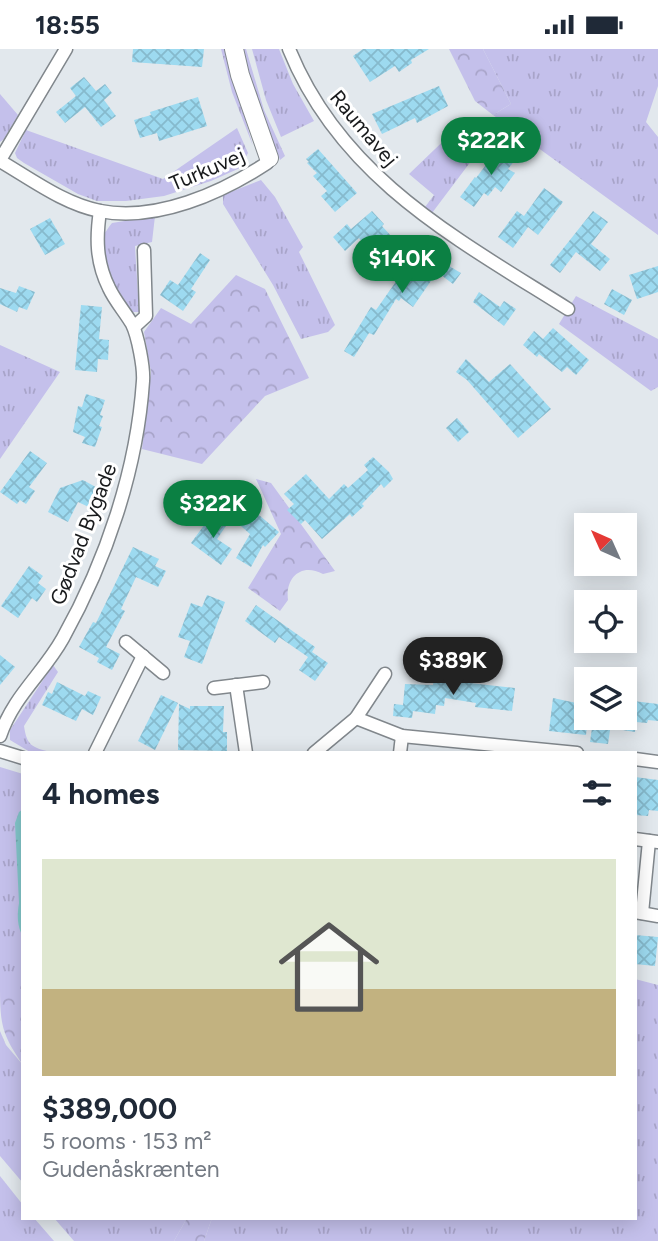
<!DOCTYPE html>
<meta charset="utf-8">
<style>
:root{--surface:#fff;--page:#f6f6f7;--text:#1f2937;--muted:#747a83;--line:#e0e1e3;--accent:#0b8043}
body{margin:0;font-family:Figtree,sans-serif;background:var(--page);color:var(--text);height:100vh;display:flex;flex-direction:column;font-size:26px;white-space:nowrap}
*{box-sizing:border-box;margin:0}
p{font-size:23px;color:var(--muted)}
.icon{flex:none;width:38px;height:38px;fill:none;stroke:currentColor;stroke-width:2;stroke-linecap:round;stroke-linejoin:round}
.map{position:relative;flex:1;overflow:hidden}
.side{position:absolute;left:21px;top:702px;width:616px;height:469px;display:flex;flex-direction:column;background:var(--surface);border-radius:0px;box-shadow:0 4px 18px #0003}
.side>*{flex:none}
.needle{width:46px;rotate:315deg}
.buttons{position:absolute;left:574px;top:464px;display:grid;gap:14px}
.buttons a{display:grid;place-items:center;width:63px;height:63px;border-radius:0px;background:var(--surface);box-shadow:0 4px 18px #0003;font-size:35px}
.price{position:absolute;translate:-50% -60px;padding:0 16px;border-radius:24px;background:var(--accent);color:#fff;font-size:23px;line-height:46px;filter:drop-shadow(0 2px 4px #0008)}
.price::after{content:'';position:absolute;left:50%;top:42px;width:21px;height:16px;margin-left:-10px;background:inherit;clip-path:polygon(0 0,100% 0,50% 100%)}
.price.current{background:#222;color:#fff}
ul{padding:0;list-style:none}
li{display:grid;align-content:center;gap:14px;height:371px;padding:0 21px}
li+li{border-top:2px solid var(--line)}
li span{display:grid;place-items:center;height:217px;border-radius:0px;color:#555}
li>.icon{margin-inline-start:auto}
span .icon{width:126px;height:126px;fill:#fffc;stroke-width:1}
li b{font-size:30px}
h2{display:flex;justify-content:space-between;align-items:center;height:84px;padding:0 21px;font-size:30px}
.status{display:flex;justify-content:space-between;align-items:center;height:49px;padding:0 35px;background:var(--surface);direction:ltr}
.status svg{height:19px;fill:currentColor}
.map>svg:first-child{display:block}
.grass{fill:url(#grass-tufts)}
.forest{fill:url(#forest-crowns)}
.water{fill:url(#water-ripples)}
.building{fill:url(#building-cross-hatch)}
.lines{fill:none;stroke-linecap:round;stroke-linejoin:round}
.street-casing{stroke:#81878c;stroke-width:15}
.secondary-casing{stroke:#81878c;stroke-width:20}
.street{stroke:#fff;stroke-width:12}
.secondary{stroke:#fff;stroke-width:18}
.labels{text-anchor:middle;dominant-baseline:central;stroke-width:6;stroke-linejoin:round;paint-order:stroke}
.street-label{font-size:21px;fill:#181a1c;stroke:#fff}
</style>
<div class="status"><b>18:55</b><svg viewBox="0 0 49 12"><path d="M0 12V9h3v3zM5 12V6h3v6zM10 12V3h3v9zM15 12V0h3v12zM26 1h20v11H26zM47 4h2v5h-2z"/></svg></div>
<div class="map">
<svg width="658" height="1192" viewBox="0 0 658 1192">
<defs>
<pattern id="grass-tufts" width="24" height="20" patternUnits="userSpaceOnUse" patternTransform="scale(1.75)"><rect width="24" height="20" fill="#c4c0eb"/><path d="M3 7l-1-3M5 7V3M7 7l1-3M15 17l-1-3M17 17v-4M19 17l1-3" fill="none" stroke="#a8a4c9"/></pattern>
<pattern id="forest-crowns" width="20" height="18" patternUnits="userSpaceOnUse" patternTransform="scale(1.75)"><rect width="20" height="18" fill="#c4c0eb"/><path d="M2 6a3 3 0 1 1 6 0M12 15a3 3 0 1 1 6 0" fill="none" stroke="#a8a4c9"/></pattern>
<pattern id="water-ripples" width="26" height="14" patternUnits="userSpaceOnUse" patternTransform="scale(1.75)"><rect width="26" height="14" fill="#84c8cc"/><path d="M2 4q2-2 4 0t4 0M15 11q2-2 4 0t4 0" fill="none" stroke="#71abaf"/></pattern>
<pattern id="building-cross-hatch" width="8" height="8" patternUnits="userSpaceOnUse" patternTransform="scale(1.75)"><rect width="8" height="8" fill="#9ddaf0"/><path d="M0 0l8 8M0 8l8-8" fill="none" stroke="#86bacd"/></pattern>
</defs>
<rect width="100%" height="100%" fill="#e2e8ed"/>
<!-- grass -->
<g class="grass">
<path d="M 221,0 L 225,0 L 253,97 L 232,43 Z"/>
<path d="M 242,0 L 246,0 L 264,61 L 285,107 L 280,111 L 249,28 Z"/>
<path d="M 252,0 L 279,0 L 293,35 L 314,72 L 281,88 L 266,51 Z"/>
<path d="M 483,0 L 658,0 L 658,37 L 646,73 L 658,88 L 658,186 L 493,66 L 511,55 Z"/>
<path d="M 0,45 L 18,66 L 4,90 L 0,93 Z"/>
<path d="M 487,70 L 496,79 L 432,164 L 425,158 L 434,146 L 409,125 L 460,76 L 475,87 Z"/>
<path d="M 237,79 L 248,104 L 240,119 L 211,132 L 164,147 L 126,152 L 97,152 L 78,145 L 24,114 L 17,109 L 15,104 L 26,81 L 163,130 Z"/>
<path d="M 261,131 L 275,148 L 303,198 L 299,203 L 335,276 L 328,283 L 301,290 L 273,236 L 223,155 L 223,146 Z"/>
<path d="M 155,167 L 152,193 L 135,197 L 139,263 L 132,263 C 120,244 98,213 103,189 C 104,184 109,178 112,174 Z"/>
<path d="M 576,247 L 658,290 L 658,338 L 651,342 L 559,275 Z"/>
<path d="M 0,296 L 60,323 L 0,410 Z"/>
<path d="M 53,616 L 58,623 L 24,677 C 27,697 32,698 50,703 L 30,703 L 10,691 L 10,681 Z"/>
<path d="M 0,718 L 23,725 L 23,931 L 0,931 Z"/>
<path d="M 635,930 L 658,936 L 658,1192 L 204,1192 L 212,1169 L 635,1169 Z"/>
<path d="M 0,982 L 6,996 L 23,1016 L 23,1134 L 0,1107 Z"/>
<path d="M 0,1127 L 23,1156 L 23,1169 L 34,1169 L 54,1192 L 0,1192 Z"/>
<path d="M 54,1169 L 187,1169 L 174,1192 L 74,1192 Z"/>
</g>
<!-- forest -->
<g class="forest">
<path d="M 449,0 L 483,0 L 511,55 L 493,66 L 475,52 Z"/>
<path d="M 236,226 L 265,240 L 309,329 L 265,347 L 202,415 L 142,400 L 151,323 L 144,283 L 161,259 L 191,275 Z"/>
<path d="M 256,430 L 271,434 L 335,522 L 323,525 C 301,513 285,529 288,551 L 280,562 L 248,539 L 281,485 Z"/>
<path d="M 0,931 L 23,931 L 23,1016 C 0,983 0,973 0,931 Z"/>
<path d="M 187,1169 L 212,1169 L 204,1192 L 174,1192 Z"/>
</g>
<!-- water -->
<path class="water" d="M 23,760 L 23,888 C 17,877 17,866 19,854 L 15,774 L 19,763 Z"/>
<!-- building -->
<g class="building">
<path d="M 133,0 L 204,0 L 202,18 L 132,13 Z"/>
<path d="M 363,0 L 429,0 L 411,11 L 412,14 L 399,23 L 395,17 L 370,33 L 353,7 Z"/>
<path d="M 84,28 L 96,42 L 105,35 L 112,44 L 104,51 L 116,67 L 101,78 L 85,58 L 65,74 L 56,63 L 76,47 L 70,39 Z"/>
<path d="M 439,37 L 448,57 L 417,74 L 415,69 L 382,85 L 372,65 Z"/>
<path d="M 198,48 L 207,77 L 159,92 L 157,84 L 140,89 L 134,71 L 151,66 L 150,63 Z"/>
<path d="M 504,96 L 519,106 L 508,120 L 515,124 L 501,143 L 495,138 L 488,147 L 484,144 L 474,158 L 460,148 L 475,128 L 476,129 L 492,108 L 494,110 Z"/>
<path d="M 318,100 L 357,144 L 335,163 L 321,147 L 327,142 L 313,127 L 317,124 L 307,114 L 309,113 L 306,110 Z"/>
<path d="M 544,139 L 563,153 L 538,186 L 528,178 L 513,199 L 498,188 L 517,162 L 524,167 Z"/>
<path d="M 372,162 L 384,175 L 382,177 L 392,188 L 380,199 L 370,187 L 363,194 L 359,189 L 345,202 L 333,188 L 347,175 L 351,180 Z"/>
<path d="M 593,162 L 608,173 L 591,195 L 610,210 L 600,222 L 576,203 L 560,224 L 550,216 Z"/>
<path d="M 50,169 L 65,195 L 45,206 L 30,180 Z"/>
<path d="M 425,203 L 461,224 L 453,235 L 437,223 L 413,258 L 401,249 L 399,252 L 396,250 L 374,286 L 369,284 L 354,308 L 344,302 L 371,258 L 376,261 L 409,214 L 414,218 Z"/>
<path d="M 200,204 L 210,211 L 191,240 L 196,243 L 183,262 L 160,246 L 170,231 L 178,236 Z"/>
<path d="M 658,217 L 658,243 L 637,250 L 629,226 Z"/>
<path d="M 19,237 L 35,243 L 27,261 L 19,258 L 17,263 L 0,255 L 0,239 L 16,244 Z"/>
<path d="M 612,240 L 632,251 L 624,266 L 604,255 Z"/>
<path d="M 479,243 L 500,258 L 504,252 L 516,260 L 504,277 L 473,253 Z"/>
<path d="M 81,256 L 102,258 L 99,290 L 109,291 L 108,311 L 98,310 L 97,323 L 75,321 Z"/>
<path d="M 553,279 L 589,311 L 576,326 L 567,318 L 562,323 L 539,305 L 537,308 L 523,296 L 534,282 L 543,290 Z"/>
<path d="M 466,310 L 489,333 L 510,315 L 551,360 L 518,389 L 467,331 L 456,323 Z"/>
<path d="M 86,345 L 105,351 L 100,366 L 103,367 L 99,377 L 102,378 L 95,398 L 82,394 L 85,388 L 73,383 L 78,357 L 82,358 Z"/>
<path d="M 457,369 L 469,383 L 458,393 L 446,379 Z"/>
<path d="M 30,402 L 47,414 L 29,438 L 35,442 L 26,455 L 20,451 L 17,455 L 0,443 Z"/>
<path d="M 373,408 L 389,423 L 393,430 L 384,439 L 381,435 L 362,455 L 364,457 L 352,468 L 350,465 L 322,490 L 305,471 L 301,475 L 287,461 L 294,455 L 284,445 L 306,425 L 329,450 L 344,435 L 348,439 L 368,421 L 364,416 Z"/>
<path d="M 83,431 L 103,442 L 93,460 L 78,453 L 68,473 L 48,463 L 60,439 Z"/>
<path d="M 239,449 L 279,483 L 265,498 L 263,496 L 251,518 L 236,509 L 250,485 L 225,463 L 233,455 L 235,456 Z"/>
<path d="M 213,464 L 228,474 L 217,490 L 232,500 L 221,516 L 191,494 Z"/>
<path d="M 133,498 L 159,510 L 155,517 L 166,522 L 158,538 L 136,528 L 121,560 L 125,562 L 106,598 L 120,605 L 112,621 L 97,613 L 99,609 L 79,598 L 93,573 L 96,574 Z"/>
<path d="M 29,517 L 43,527 L 38,534 L 46,540 L 37,553 L 32,549 L 18,569 L 1,557 Z"/>
<path d="M 207,546 L 225,553 L 202,615 L 184,608 L 190,592 L 178,588 L 191,554 L 202,558 Z"/>
<path d="M 256,556 L 315,598 L 312,603 L 328,614 L 315,632 L 299,621 L 308,608 L 279,588 L 275,594 L 245,572 Z"/>
<path d="M 0,606 L 15,618 L 0,636 Z"/>
<path d="M 434,630 L 515,639 L 512,662 L 475,658 L 476,654 L 445,649 L 444,657 L 436,656 L 435,665 L 413,662 L 412,669 L 393,667 L 394,655 L 403,656 L 405,635 L 433,636 Z"/>
<path d="M 57,633 L 85,647 L 88,642 L 101,648 L 93,666 L 82,660 L 76,672 L 42,656 L 48,643 L 52,645 Z"/>
<path d="M 161,646 L 178,654 L 155,701 L 138,692 Z"/>
<path d="M 553,649 L 586,656 L 586,668 L 588,668 L 586,686 L 549,682 Z"/>
<path d="M 625,651 L 658,655 L 658,672 L 648,671 L 647,674 L 636,673 L 635,683 L 616,680 L 618,668 L 625,668 Z"/>
<path d="M 179,655 L 190,660 L 190,657 L 224,657 L 223,683 L 227,683 L 227,702 L 178,701 Z"/>
<path d="M 592,679 L 610,681 L 608,695 L 590,693 Z"/>
<path d="M 635,728 L 658,731 L 658,762 L 649,761 L 648,767 L 635,766 Z"/>
<path d="M 635,886 L 658,888 L 655,917 L 635,915 Z"/>
</g>
<g class="lines">
<defs>
<g id="street">
<path d="M 289,0 C 341,129 457,190 568,260"/>
<path d="M 0,111 L 66,0"/>
<path d="M 0,112 C 31,130 64,155 100,162 C 157,173 221,144 267,114 L 269,109"/>
<path d="M 134,278 L 146,267 L 144,201"/>
<path d="M 126,593 L 163,624"/>
<path d="M 236,636 L 246,704"/>
<path d="M 214,639 L 263,633"/>
<path d="M 356,669 L 402,687 L 577,704"/>
<path d="M 0,687 C 14,646 43,625 63,589 C 106,512 137,421 143,332 C 144,319 138,287 132,275 C 125,263 115,252 109,239 C 96,213 96,189 100,162"/>
<path d="M 0,702 L 23,709"/>
<path d="M 95,704 L 143,607"/>
<path d="M 314,704 L 356,669 L 385,625"/>
<path d="M 400,704 L 402,687"/>
<path d="M 635,710 L 658,713"/>
<path d="M 635,790 L 658,793"/>
<path d="M 635,863 L 658,867"/>
<path d="M 642,864 L 649,792"/>
</g>
<path id="secondary" d="M 234,0 L 240,26 L 269,109"/>
</defs>
<!-- street casing -->
<use href="#street" class="street-casing"/>
<!-- secondary casing -->
<use href="#secondary" class="secondary-casing"/>
<!-- street -->
<use href="#street" class="street"/>
<!-- secondary -->
<use href="#secondary" class="secondary"/>
</g>
<g class="labels">
<!-- street labels -->
<g class="street-label">
<text transform="translate(364 79) rotate(50)">Raumavej</text>
<text transform="translate(207 120) rotate(-23)">Turkuvej</text>
<text transform="translate(83 485) rotate(-69)">Gødvad Bygade</text>
</g>
</g>
</svg>
<div class="buttons">
<a><svg class="needle" viewBox="-14 -14 28 28"><path d="M0-13l5 13h-10z" fill="#e53935"/><path d="M0 13l5-13h-10z" fill="#747a83"/></svg></a>
<a><svg class="icon" aria-label="locate" viewBox="0 0 24 24"><circle cx="12" cy="12" r="6"/><path d="M12 2v4M12 18v4M2 12h4M18 12h4"/></svg></a>
<a><svg class="icon" aria-label="layers" viewBox="0 0 24 24"><path d="M12 4l9 5-9 5-9-5zM3 14l9 5 9-5"/></svg></a>
</div>
<b class="price" style="left:491px;top:128px">$222K</b>
<b class="price" style="left:402px;top:246px">$140K</b>
<b class="price" style="left:213px;top:491px">$322K</b>
<b class="price current" style="left:453px;top:648px">$389K</b>
<section class="side">
<h2>4 homes<svg class="icon" aria-label="filters" viewBox="0 0 24 24"><path d="M4 7h16M4 17h16"/><circle cx="9" cy="7" r="2"/><circle cx="15" cy="17" r="2"/></svg></h2>
<ul>
<li><span style="background:linear-gradient(#dfe7d0 60%,#c2b280 0)"><svg class="icon" aria-label="home" viewBox="0 0 24 24"><path d="M3 11l9-7 9 7M6 9v11h12V9"/></svg></span><div><b>$389,000</b><p>5 rooms · 153 m²</p><p>Gudenåskrænten</p></div></li>
</ul>
</section>
</div>
